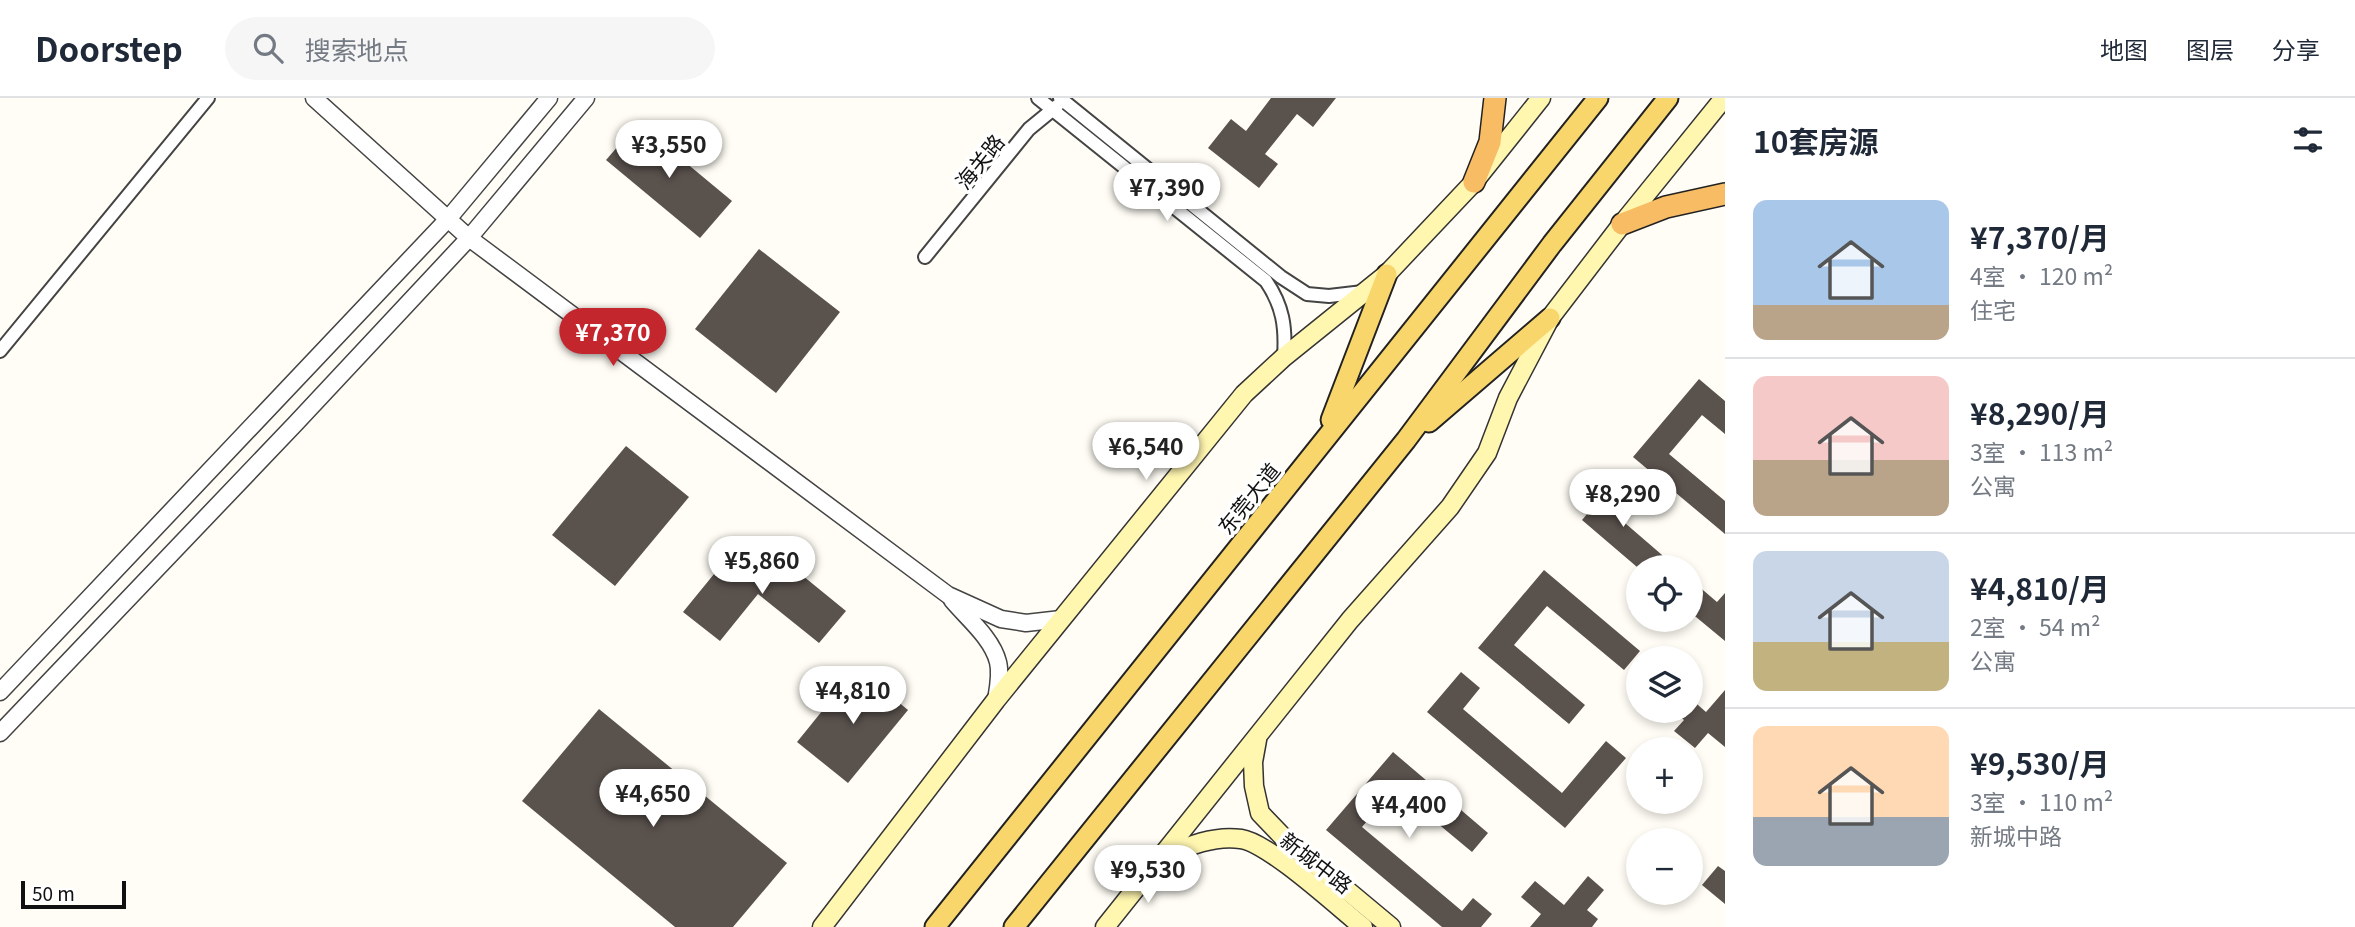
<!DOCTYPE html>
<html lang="zh">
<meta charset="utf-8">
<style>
:root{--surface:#fff;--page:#f6f6f7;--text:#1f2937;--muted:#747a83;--line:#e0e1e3;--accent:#c4262e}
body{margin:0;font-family:Georgia,"Noto Sans SC",serif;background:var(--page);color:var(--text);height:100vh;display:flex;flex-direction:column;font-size:26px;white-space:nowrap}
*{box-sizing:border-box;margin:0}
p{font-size:23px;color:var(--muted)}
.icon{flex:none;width:38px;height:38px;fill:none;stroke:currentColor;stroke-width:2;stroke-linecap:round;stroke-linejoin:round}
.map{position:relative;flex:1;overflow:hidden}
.panel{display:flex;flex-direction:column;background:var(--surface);width:630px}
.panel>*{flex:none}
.controls{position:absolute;left:1626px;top:457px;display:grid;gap:14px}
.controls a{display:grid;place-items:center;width:77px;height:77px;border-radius:50%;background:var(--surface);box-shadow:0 4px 10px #0003;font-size:35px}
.scale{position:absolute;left:21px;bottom:18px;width:105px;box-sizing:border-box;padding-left:7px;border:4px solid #111;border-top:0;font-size:19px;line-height:24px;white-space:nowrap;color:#111;-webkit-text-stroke:5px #fff;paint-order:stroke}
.price{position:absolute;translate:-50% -60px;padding:0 16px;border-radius:24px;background:#fff;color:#222;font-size:23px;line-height:46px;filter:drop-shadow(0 2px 4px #0008)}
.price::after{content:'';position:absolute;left:50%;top:42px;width:21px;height:16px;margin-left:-10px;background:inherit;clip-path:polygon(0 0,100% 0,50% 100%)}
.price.current{background:var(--accent);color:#fff}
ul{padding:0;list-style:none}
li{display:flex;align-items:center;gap:21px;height:175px;padding:0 28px}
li+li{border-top:2px solid var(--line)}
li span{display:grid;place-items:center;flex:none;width:196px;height:140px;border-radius:14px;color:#555}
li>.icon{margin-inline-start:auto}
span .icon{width:84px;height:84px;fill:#fffc;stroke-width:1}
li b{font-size:30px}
h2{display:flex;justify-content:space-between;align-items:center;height:84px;padding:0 28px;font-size:30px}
header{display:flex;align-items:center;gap:42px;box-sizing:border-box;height:98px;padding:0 35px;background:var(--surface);border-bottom:2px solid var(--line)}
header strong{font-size:33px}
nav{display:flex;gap:38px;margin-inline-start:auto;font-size:24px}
.search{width:490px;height:63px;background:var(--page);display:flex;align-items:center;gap:18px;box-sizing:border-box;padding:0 24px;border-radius:38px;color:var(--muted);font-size:26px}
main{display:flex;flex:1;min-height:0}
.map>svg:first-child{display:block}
.building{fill:#5a524d}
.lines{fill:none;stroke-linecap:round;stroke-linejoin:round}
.minor-casing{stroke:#444;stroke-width:16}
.tertiary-casing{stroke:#444;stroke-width:19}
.secondary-casing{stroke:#333;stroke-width:21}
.primary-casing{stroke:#222;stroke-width:23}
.trunk-casing{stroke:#222;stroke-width:24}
.minor{stroke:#fff;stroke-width:12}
.tertiary{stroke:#fff;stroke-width:16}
.secondary{stroke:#fff6b0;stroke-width:18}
.primary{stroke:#f9d66b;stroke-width:19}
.trunk{stroke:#f7bc64;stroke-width:21}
.labels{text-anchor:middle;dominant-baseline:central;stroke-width:7;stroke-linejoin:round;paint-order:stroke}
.street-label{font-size:21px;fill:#111;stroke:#fff}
</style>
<header>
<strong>Doorstep</strong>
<div class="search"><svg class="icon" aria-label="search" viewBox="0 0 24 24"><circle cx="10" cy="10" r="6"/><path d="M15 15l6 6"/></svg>搜索地点</div>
<nav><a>地图</a><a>图层</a><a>分享</a></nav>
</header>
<main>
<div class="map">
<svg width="1725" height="829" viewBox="0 0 1725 829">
<rect width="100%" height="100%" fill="#fffdf5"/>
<!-- building -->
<g class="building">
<path d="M 1271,0 L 1336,0 L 1313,29 L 1297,16 L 1265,56 L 1278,66 L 1259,90 L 1208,50 L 1231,21 L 1246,33 Z"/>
<path d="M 638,25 L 732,103 L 700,140 L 606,62 Z"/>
<path d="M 759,151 L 840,214 L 776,295 L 695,231 Z"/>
<path d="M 1699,281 L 1725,303 L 1725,336 L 1702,317 L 1669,356 L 1725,403 L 1725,436 L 1633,359 Z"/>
<path d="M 626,348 L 689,399 L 615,488 L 552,437 Z"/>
<path d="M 1616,382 L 1636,398 L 1618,419 L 1676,469 L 1637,469 L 1582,422 Z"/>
<path d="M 741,443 L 773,470 L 781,460 L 846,513 L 819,545 L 758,496 L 720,543 L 683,514 Z"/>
<path d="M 1544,472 L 1640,553 L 1624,572 L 1547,508 L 1514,547 L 1585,607 L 1569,626 L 1478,550 Z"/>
<path d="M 1690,481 L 1717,504 L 1725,495 L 1725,543 L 1690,514 Z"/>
<path d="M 857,570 L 908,612 L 848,685 L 797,644 Z"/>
<path d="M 1461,574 L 1480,590 L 1463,611 L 1562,695 L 1606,643 L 1626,660 L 1565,730 L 1427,614 Z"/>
<path d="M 1725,592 L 1725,649 L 1708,635 L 1695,650 L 1674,633 L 1684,622 L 1673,612 L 1690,612 L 1690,600 L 1706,614 Z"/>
<path d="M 599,611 L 787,765 L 733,829 L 675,829 L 522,703 Z"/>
<path d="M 1393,654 L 1488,735 L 1472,754 L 1395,690 L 1362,729 L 1462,813 L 1473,800 L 1492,816 L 1481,829 L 1442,829 L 1326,732 Z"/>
<path d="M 1718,768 L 1725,773 L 1725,806 L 1702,787 Z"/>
<path d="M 1588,778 L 1604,792 L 1587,812 L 1598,821 L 1592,829 L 1530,829 L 1541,816 L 1521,799 L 1535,783 L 1564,807 Z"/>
</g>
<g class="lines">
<defs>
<g id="minor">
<path d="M 1038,0 L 1266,183 C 1283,208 1286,229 1284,259"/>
<path d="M 1060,0 L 1281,179 L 1307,196 L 1329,198 L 1363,194"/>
<path d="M 925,159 L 1029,31 L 1057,8"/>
<path d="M 0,253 L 208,0"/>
</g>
<g id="tertiary">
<path d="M 314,0 L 469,140 L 948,497 L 1001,521 L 1026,525 L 1061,521"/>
<path d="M 952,502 C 967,520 992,540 998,564 C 1001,576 998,590 996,602"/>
<path d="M 0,594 L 448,121 L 549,0"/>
<path d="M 0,635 L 296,325 L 469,140 L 586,0"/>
</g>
<g id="secondary">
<path d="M 1257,642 L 1253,664 L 1254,688 L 1260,715 L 1283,739 L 1391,829"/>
<path d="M 1164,759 C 1188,748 1214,737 1241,741 C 1269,745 1338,809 1363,829"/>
<path d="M 822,829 L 996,602 L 1244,296 L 1284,259 L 1387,176 L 1474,84 L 1541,0"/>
<path d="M 1105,829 L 1350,522 L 1450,409 L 1487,355 L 1508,300 L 1550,220 L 1622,126 L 1724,0"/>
</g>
<g id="primary">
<path d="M 1331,322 L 1387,176"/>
<path d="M 1429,324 L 1550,220"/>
<path d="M 935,829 L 1598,0"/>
<path d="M 1014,829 L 1406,342 L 1552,146 L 1668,0"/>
</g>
<g id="trunk">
<path d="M 1474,84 L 1490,44 L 1495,0"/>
<path d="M 1622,126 L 1666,109 L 1725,96"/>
</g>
</defs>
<!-- minor casing -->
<use href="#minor" class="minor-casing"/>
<!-- tertiary casing -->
<use href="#tertiary" class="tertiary-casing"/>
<!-- secondary casing -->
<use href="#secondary" class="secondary-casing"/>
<!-- primary casing -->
<use href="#primary" class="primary-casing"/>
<!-- trunk casing -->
<use href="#trunk" class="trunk-casing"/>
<!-- minor -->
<use href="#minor" class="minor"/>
<!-- tertiary -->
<use href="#tertiary" class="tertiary"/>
<!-- secondary -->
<use href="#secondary" class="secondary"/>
<!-- primary -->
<use href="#primary" class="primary"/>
<!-- trunk -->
<use href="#trunk" class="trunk"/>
</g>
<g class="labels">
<!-- street labels -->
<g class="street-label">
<text transform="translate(979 63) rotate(-51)">海关路</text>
<text transform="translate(1248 400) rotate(-51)">东莞大道</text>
<text transform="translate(1317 764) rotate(38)">新城中路</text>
</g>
</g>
</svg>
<div class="controls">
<a><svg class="icon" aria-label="locate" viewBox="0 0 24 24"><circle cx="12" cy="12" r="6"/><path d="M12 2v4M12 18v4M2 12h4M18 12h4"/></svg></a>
<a><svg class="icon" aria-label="layers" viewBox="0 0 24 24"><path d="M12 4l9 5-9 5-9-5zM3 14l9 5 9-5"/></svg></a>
<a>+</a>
<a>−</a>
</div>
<div class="scale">50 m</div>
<b class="price" style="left:669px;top:82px">¥3,550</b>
<b class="price" style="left:1167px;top:125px">¥7,390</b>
<b class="price current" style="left:613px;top:270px">¥7,370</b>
<b class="price" style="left:1146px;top:384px">¥6,540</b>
<b class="price" style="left:1623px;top:431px">¥8,290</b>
<b class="price" style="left:762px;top:498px">¥5,860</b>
<b class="price" style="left:853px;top:628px">¥4,810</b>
<b class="price" style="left:653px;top:731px">¥4,650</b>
<b class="price" style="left:1409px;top:742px">¥4,400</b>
<b class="price" style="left:1148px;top:807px">¥9,530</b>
</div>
<section class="panel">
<h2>10套房源<svg class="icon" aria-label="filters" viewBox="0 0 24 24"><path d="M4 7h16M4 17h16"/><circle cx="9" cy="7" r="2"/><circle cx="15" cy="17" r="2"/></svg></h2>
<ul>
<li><span style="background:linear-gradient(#a9c7e8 75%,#b9a48a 0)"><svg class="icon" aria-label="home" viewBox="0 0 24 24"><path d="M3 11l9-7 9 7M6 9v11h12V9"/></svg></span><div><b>¥7,370/月</b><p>4室 · 120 m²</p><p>住宅</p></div></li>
<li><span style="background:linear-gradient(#f6c9c9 60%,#b9a48a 0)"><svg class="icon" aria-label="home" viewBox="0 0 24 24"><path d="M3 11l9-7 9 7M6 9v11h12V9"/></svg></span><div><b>¥8,290/月</b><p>3室 · 113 m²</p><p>公寓</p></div></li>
<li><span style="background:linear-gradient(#c9d6e8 65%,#c2b280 0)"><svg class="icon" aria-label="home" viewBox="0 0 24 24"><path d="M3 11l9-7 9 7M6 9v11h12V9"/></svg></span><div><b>¥4,810/月</b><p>2室 · 54 m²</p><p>公寓</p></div></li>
<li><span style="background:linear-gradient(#ffd9b3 65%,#9aa5b1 0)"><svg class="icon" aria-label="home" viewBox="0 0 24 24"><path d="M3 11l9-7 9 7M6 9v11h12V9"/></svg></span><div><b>¥9,530/月</b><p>3室 · 110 m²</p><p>新城中路</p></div></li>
</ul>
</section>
</main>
